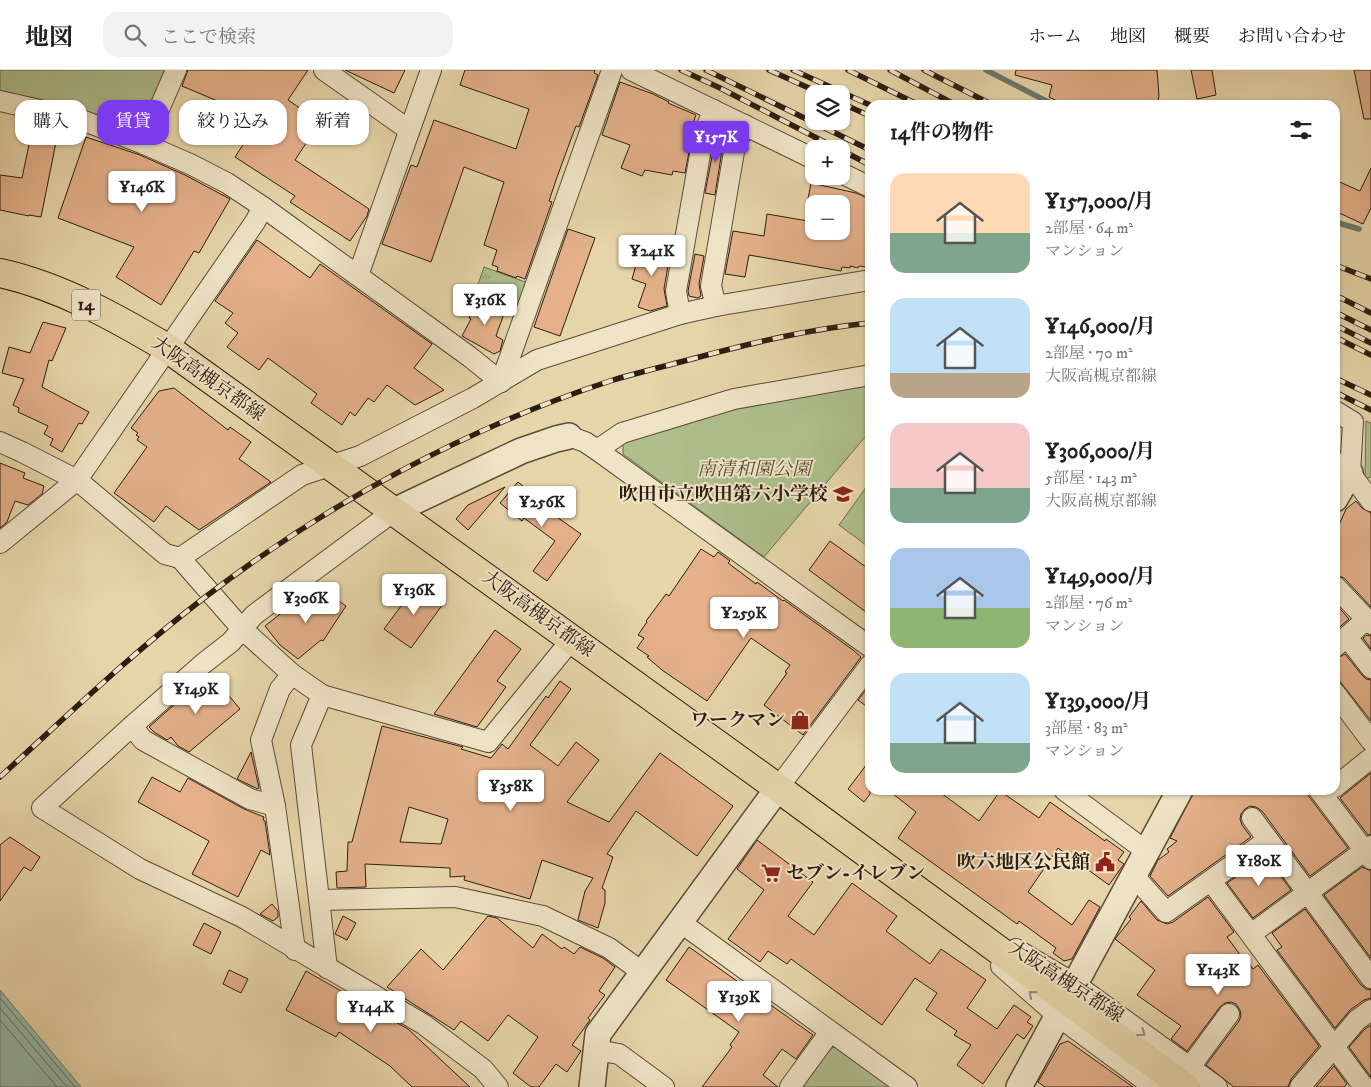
<!DOCTYPE html>
<html lang="ja">
<meta charset="utf-8">
<style>
:root{--surface:#fff;--page:#f2f2f2;--text:#222;--muted:#767676;--line:#e0e0e0;--accent:#7c3aed}
body{margin:0;font-family:"IM FELL DW Pica","Noto Serif JP",serif;background:var(--page);color:var(--text);height:100vh;display:flex;flex-direction:column;font-size:19px;white-space:nowrap}
*{box-sizing:border-box;margin:0}
p{font-size:16px;color:var(--muted)}
.icon{flex:none;width:28px;height:28px;fill:none;stroke:currentColor;stroke-width:2;stroke-linecap:round;stroke-linejoin:round}
.map{position:relative;flex:1;overflow:hidden}
.drawer{position:absolute;left:865px;top:30px;width:475px;height:695px;display:flex;flex-direction:column;background:var(--surface);border-radius:15px;box-shadow:0 1px 4px #0004}
.drawer>*{flex:none}
.guide{position:absolute;left:15px;top:30px;width:475px;height:45px;display:flex;gap:10px}
.tools{position:absolute;left:805px;top:15px;display:grid;gap:10px}
.tools a{display:grid;place-items:center;width:45px;height:45px;border-radius:10px;background:var(--surface);box-shadow:0 1px 4px #0004;font-size:25px}
.price{position:absolute;translate:-50% -42px;padding:0 11px;border-radius:5px;background:#fff;color:#222;font-size:16px;line-height:32px;filter:drop-shadow(0 1px 2px #0008)}
.price::after{content:'';position:absolute;left:50%;top:30px;width:15px;height:11px;margin-left:-8px;background:inherit;clip-path:polygon(0 0,100% 0,50% 100%)}
.price.on{background:var(--accent);color:#fff}
ul{padding:0;list-style:none}
li{display:flex;align-items:center;gap:15px;height:125px;padding:0 25px}
li span{display:grid;place-items:center;flex:none;width:140px;height:100px;border-radius:15px;color:#555}
li>.icon{margin-inline-start:auto}
span .icon{width:60px;height:60px;fill:#fffc;stroke-width:1}
li b{font-size:21px}
h2{display:flex;justify-content:space-between;align-items:center;height:60px;padding:0 25px;font-size:21px}
.chip{padding:0 18px;border-radius:15px;background:var(--surface);box-shadow:0 1px 4px #0004;font-size:18px;line-height:45px}
.chip.on{background:var(--accent);color:#fff}
header{display:flex;align-items:center;gap:30px;box-sizing:border-box;height:70px;padding:0 25px;background:var(--surface);border-bottom:1px solid var(--line)}
header strong{font-size:24px}
nav{display:flex;gap:28px;margin-inline-start:auto;font-size:18px}
.search{width:350px;height:45px;background:var(--page);display:flex;align-items:center;gap:12px;box-sizing:border-box;padding:0 18px;border-radius:15px;color:var(--muted);font-size:19px}
.map>svg:first-child{display:block}
.grass{fill:url(#grass-tufts);stroke:#6e6e4f}
.green{fill:#aebe8d;stroke:#6e6e4f}
.water{fill:#96b9a9;stroke:#6c7b6c}
.lines{fill:none;stroke-linecap:round;stroke-linejoin:round}
.shore{stroke:#626b5d;stroke-width:1}
.stream{stroke:#6c7b6c;stroke-width:5.5}
.building{fill:#e4b18b;stroke:#2d1d11;fill-rule:evenodd}
.minor-casing{stroke:#5b4b37;stroke-width:22}
.tertiary-casing{stroke:#5b4b37;stroke-width:28}
.primary-casing{stroke:#2d1d11;stroke-width:30}
.minor{stroke:#efe4c7;stroke-width:20}
.tertiary{stroke:#efe4c7;stroke-width:25}
.primary{stroke:#e6d5a9;stroke-width:28}
.rail-casing{stroke:#2d1d11;stroke-width:5.5}
.rail{stroke:#efe4c7;stroke-width:4;stroke-dasharray:11;stroke-linecap:butt}
.oneway{stroke:#988a75}
.labels{text-anchor:middle;dominant-baseline:central;stroke-width:4;stroke-linejoin:round;paint-order:stroke}
.shield{fill:#efe4c7;stroke:#675948;stroke-width:1}
.shield-label{font-size:18px;font-weight:bold;fill:#2d1d11}
.street-label{font-size:19px;fill:#2d1d11;stroke:#efe4c7}
.park-label{font-size:19px;font-style:italic;fill:#544d36;stroke:#efe4c7}
.poi-label{font-size:19px;font-weight:bold;fill:#2d1d11;stroke:#efe4c7;text-anchor:end}
</style>
<header>
<strong>地図</strong>
<div class="search"><svg class="icon" aria-label="search" viewBox="0 0 24 24"><circle cx="10" cy="10" r="6"/><path d="M15 15l6 6"/></svg>ここで検索</div>
<nav><a>ホーム</a><a>地図</a><a>概要</a><a>お問い合わせ</a></nav>
</header>
<div class="map">
<svg width="1371" height="1017" viewBox="0 0 1371 1017">
<defs>
<pattern id="grass-tufts" width="24" height="20" patternUnits="userSpaceOnUse" patternTransform="scale(1.25)"><rect width="24" height="20" fill="#aebe8d"/><path d="M3 7l-1-3M5 7V3M7 7l1-3M15 17l-1-3M17 17v-4M19 17l1-3" fill="none" stroke="#96a379"/></pattern>
</defs>
<rect width="100%" height="100%" fill="#e6d5a9"/>
<filter id="stains"><feTurbulence type="fractalNoise" baseFrequency=".004" numOctaves="4"/><feColorMatrix values="0 0 0 0 .2 0 0 0 0 .09 0 0 0 0 .02 0 0 0 .5 -.17"/></filter>
<radialGradient id="worn" r=".72"><stop offset=".6" stop-color="#630" stop-opacity="0"/><stop offset="1" stop-color="#630" stop-opacity=".3"/></radialGradient>
<!-- grass -->
<path class="grass" d="M 484,197 L 528,213 L 518,242 L 474,226 Z"/>
<!-- green -->
<g class="green">
<path d="M 0,0 L 168,0 L 145,56 L 135,60 L 0,22 Z"/>
<path d="M 870,311 L 870,361 L 764,487 L 623,384 L 623,370 L 737,335 Z"/>
<path d="M 1366,351 L 1371,353 L 1371,407 L 1365,409 Z"/>
<path d="M 870,412 L 870,478 L 839,455 Z"/>
<path d="M 837,977 L 891,1017 L 798,1017 L 825,979 Z"/>
</g>
<!-- water -->
<path class="water" d="M 0,920 L 81,1017 L 0,1017 Z"/>
<g class="lines">
<!-- shore -->
<g class="shore">
<path d="M 0,928 L 75,1017"/>
<path d="M 0,938 L 67,1017"/>
<path d="M 0,950 L 57,1017"/>
</g>
<!-- stream -->
<g class="stream">
<path d="M 986,0 L 1054,35"/>
<path d="M 1335,152 L 1359,159"/>
</g>
</g>
<!-- building -->
<g class="building">
<path d="M 188,0 L 308,0 L 288,30 L 320,52 L 295,90 L 369,139 L 367,146 L 350,171 L 290,132 L 295,126 L 235,87 L 260,49 L 182,16 Z"/>
<path d="M 345,0 L 405,0 L 394,23 Z"/>
<path d="M 465,0 L 595,0 L 594,3 L 598,5 L 579,57 L 576,56 L 571,69 L 556,110 L 549,131 L 552,132 L 525,209 L 517,206 L 516,208 L 497,201 L 498,197 L 492,195 L 497,180 L 484,175 L 504,112 L 464,97 L 431,192 L 382,174 L 411,95 L 417,97 L 434,50 L 516,79 L 529,39 L 460,15 Z"/>
<path d="M 1016,0 L 1157,0 L 1159,26 L 1157,35 L 1065,35 L 1049,27 L 1052,15 L 1015,5 Z"/>
<path d="M 1191,0 L 1212,0 L 1216,25 L 1197,29 Z"/>
<path d="M 1354,0 L 1371,0 L 1371,49 L 1364,49 Z"/>
<path d="M 620,12 L 653,24 L 669,32 L 668,33 L 696,45 L 692,56 L 694,56 L 685,103 L 673,101 L 672,105 L 645,100 L 642,106 L 621,98 L 630,75 L 602,65 Z"/>
<path d="M 34,51 L 59,57 L 41,147 L 29,145 L 29,146 L 0,140 L 0,105 L 22,108 Z"/>
<path d="M 717,61 L 728,63 L 723,74 L 715,125 L 705,123 Z"/>
<path d="M 86,67 L 140,85 L 185,105 L 230,129 L 199,183 L 194,181 L 161,235 L 116,207 L 134,177 L 58,148 Z"/>
<path d="M 1371,98 L 1371,138 L 1363,154 L 1335,141 L 1335,110 L 1360,121 Z"/>
<path d="M 811,113 L 856,123 L 870,129 L 870,196 L 866,195 L 866,197 L 859,196 L 858,198 L 850,196 L 850,198 L 842,197 L 841,201 L 749,185 L 745,207 L 725,204 L 733,161 L 764,166 L 767,144 L 814,152 L 814,161 L 841,161 L 841,134 L 807,134 Z"/>
<path d="M 568,159 L 595,168 L 560,266 L 534,257 Z"/>
<path d="M 257,170 L 310,208 L 320,194 L 432,274 L 414,298 L 444,320 L 415,335 L 387,315 L 374,332 L 368,328 L 355,346 L 350,342 L 342,355 L 311,333 L 317,324 L 268,288 L 259,300 L 227,277 L 238,263 L 225,253 L 233,243 L 215,231 Z"/>
<path d="M 642,174 L 670,184 L 664,219 L 667,236 L 650,241 L 638,237 L 646,214 L 632,209 Z"/>
<path d="M 695,184 L 704,186 L 699,214 L 701,226 L 698,228 L 689,226 L 688,221 Z"/>
<path d="M 476,228 L 506,238 L 496,266 L 503,270 L 500,281 L 494,284 L 462,266 L 471,249 L 469,248 Z"/>
<path d="M 43,252 L 66,258 L 52,291 L 49,290 L 42,317 L 89,342 L 82,354 L 79,353 L 62,382 L 50,375 L 53,369 L 44,364 L 48,356 L 18,342 L 19,338 L 13,335 L 24,309 L 2,303 L 9,277 L 30,283 Z"/>
<path d="M 174,318 L 228,360 L 230,357 L 251,372 L 239,389 L 271,412 L 199,460 L 166,436 L 154,452 L 114,423 L 147,377 L 137,370 L 139,367 L 136,365 L 138,363 L 131,358 L 159,321 Z"/>
<path d="M 0,393 L 25,403 L 23,408 L 44,416 L 42,424 L 28,435 L 15,431 L 7,452 L 0,458 Z"/>
<path d="M 518,412 L 540,430 L 537,433 L 581,464 L 547,511 L 533,501 L 555,471 L 524,448 L 522,451 L 500,433 Z"/>
<path d="M 505,417 L 468,460 L 456,449 L 468,435 Z"/>
<path d="M 1356,431 L 1362,438 L 1371,443 L 1371,537 L 1344,508 L 1335,504 L 1335,464 L 1346,439 Z"/>
<path d="M 830,471 L 870,500 L 870,545 L 809,500 Z"/>
<path d="M 701,479 L 714,487 L 718,482 L 730,491 L 728,493 L 756,514 L 757,512 L 783,531 L 784,530 L 853,580 L 861,587 L 803,665 L 764,635 L 787,603 L 785,602 L 790,595 L 751,568 L 707,631 L 662,600 L 647,587 L 649,586 L 637,578 L 644,568 L 638,565 L 647,552 L 646,551 L 666,524 L 669,526 Z"/>
<path d="M 418,513 L 431,523 L 430,525 L 443,534 L 411,578 L 384,559 Z"/>
<path d="M 318,517 L 346,536 L 323,571 L 321,570 L 298,589 L 280,575 L 265,556 L 293,534 L 301,543 Z"/>
<path d="M 1335,533 L 1349,549 L 1335,561 Z"/>
<path d="M 495,560 L 521,579 L 497,611 L 506,617 L 477,657 L 434,644 Z"/>
<path d="M 1367,565 L 1371,566 L 1371,579 L 1363,568 Z"/>
<path d="M 1345,584 L 1362,605 L 1366,609 L 1371,610 L 1371,651 L 1335,605 L 1335,589 Z"/>
<path d="M 210,603 L 240,639 L 189,682 L 178,676 L 171,667 L 167,670 L 154,662 L 149,657 Z"/>
<path d="M 560,611 L 571,619 L 530,675 L 558,696 L 576,672 L 599,690 L 567,732 L 609,752 L 660,683 L 733,736 L 697,786 L 636,741 L 607,784 L 613,787 L 602,818 L 605,820 L 605,833 L 598,858 L 578,850 L 585,821 L 593,808 L 542,790 L 530,829 L 464,810 L 465,806 L 450,807 L 450,798 L 365,794 L 366,817 L 337,818 L 336,802 L 347,801 L 348,772 L 352,772 L 382,656 L 463,677 L 461,679 L 491,688 L 502,674 L 508,679 L 546,626 L 548,628 ZM 409,737 L 448,749 L 441,774 L 400,772 Z"/>
<path d="M 870,615 L 870,639 L 858,630 Z"/>
<path d="M 251,682 L 259,718 L 258,719 L 237,709 Z"/>
<path d="M 870,690 L 870,724 L 864,732 L 848,719 Z"/>
<path d="M 1371,703 L 1371,764 L 1368,765 L 1340,728 Z"/>
<path d="M 152,707 L 180,722 L 188,708 L 244,739 L 264,747 L 263,750 L 265,751 L 270,785 L 261,780 L 238,827 L 192,804 L 209,771 L 138,732 Z"/>
<path d="M 888,720 L 937,720 L 979,751 L 1000,721 L 1039,748 L 1050,732 L 1105,771 L 1106,769 L 1124,782 L 1118,790 L 1124,794 L 1109,815 L 1058,778 L 1028,822 L 1072,855 L 1089,830 L 1100,837 L 1072,889 L 1064,891 L 1053,883 L 1056,878 L 1019,851 L 1017,854 L 898,768 L 916,742 Z"/>
<path d="M 1195,720 L 1304,720 L 1348,778 L 1310,806 L 1262,741 L 1256,737 L 1250,736 L 1245,739 L 1241,744 L 1240,749 L 1242,755 L 1251,767 L 1168,826 L 1150,806 L 1158,790 L 1169,782 L 1167,779 L 1177,771 L 1170,768 Z"/>
<path d="M 10,767 L 40,787 L 31,801 L 24,797 L 0,831 L 0,775 Z"/>
<path d="M 757,770 L 813,812 L 788,846 L 814,865 L 852,813 L 897,846 L 886,861 L 930,894 L 941,879 L 986,910 L 967,938 L 997,959 L 1014,935 L 1031,947 L 1027,952 L 1033,956 L 1024,969 L 1017,964 L 983,1014 L 957,995 L 971,975 L 954,965 L 957,961 L 926,940 L 937,923 L 915,908 L 882,955 L 791,889 L 787,894 L 768,881 L 760,892 L 728,869 L 764,820 L 737,799 Z"/>
<path d="M 1266,786 L 1291,820 L 1253,848 L 1227,813 Z"/>
<path d="M 1362,797 L 1371,801 L 1371,888 L 1324,825 Z"/>
<path d="M 1208,827 L 1234,862 L 1227,867 L 1244,890 L 1246,889 L 1253,899 L 1258,895 L 1319,976 L 1291,1009 L 1288,1017 L 1234,1017 L 1206,995 L 1239,951 L 1241,946 L 1240,940 L 1236,934 L 1231,932 L 1225,933 L 1220,937 L 1187,981 L 1171,969 L 1181,956 L 1137,925 L 1155,900 L 1115,869 L 1131,849 L 1129,847 L 1141,831 L 1157,850 L 1167,854 L 1173,852 Z"/>
<path d="M 272,834 L 278,841 L 278,847 L 273,851 L 260,844 Z"/>
<path d="M 1305,839 L 1361,915 L 1366,919 L 1371,920 L 1371,928 L 1364,930 L 1350,940 L 1335,958 L 1277,880 L 1282,877 L 1272,863 Z"/>
<path d="M 343,846 L 356,853 L 347,870 L 335,864 Z"/>
<path d="M 488,846 L 497,848 L 533,878 L 542,864 L 562,879 L 564,877 L 574,884 L 580,877 L 603,888 L 615,897 L 599,921 L 605,925 L 588,948 L 590,950 L 572,975 L 581,981 L 567,1002 L 556,994 L 539,1017 L 531,1017 L 513,1003 L 538,967 L 508,945 L 488,971 L 461,951 L 454,960 L 387,917 L 421,879 L 443,900 Z"/>
<path d="M 204,853 L 221,862 L 211,884 L 193,875 Z"/>
<path d="M 689,877 L 813,965 L 796,989 L 782,979 L 763,1005 L 778,1017 L 702,1017 L 732,977 L 730,975 L 739,962 L 666,910 Z"/>
<path d="M 229,900 L 248,909 L 241,923 L 223,914 Z"/>
<path d="M 306,901 L 408,959 L 470,1017 L 412,1017 L 390,996 L 339,962 L 336,967 L 286,940 Z"/>
<path d="M 1371,955 L 1371,1007 L 1349,977 L 1365,959 Z"/>
<path d="M 1068,971 L 1133,1017 L 1045,1017 L 1038,1012 L 1060,974 Z"/>
<path d="M 1334,996 L 1347,1014 L 1344,1017 L 1316,1017 Z"/>
</g>
<g class="lines">
<defs>
<g id="minor">
<path d="M 324,0 L 409,60"/>
<path d="M 631,0 L 814,89"/>
<path d="M 0,31 L 79,49 L 144,74 L 190,94 L 227,113 L 263,137 L 470,287 L 501,312"/>
<path d="M 144,74 L 176,0"/>
<path d="M 841,103 L 870,117"/>
<path d="M 357,205 L 361,197 L 431,0"/>
<path d="M 716,236 L 711,216 L 735,76 L 745,55"/>
<path d="M 680,244 L 676,221 L 704,62 L 714,40"/>
<path d="M 501,312 L 612,0"/>
<path d="M 1335,341 L 1353,352 L 1350,403"/>
<path d="M 569,366 L 585,372 L 597,380 L 870,577"/>
<path d="M 0,372 L 22,382 L 77,410 L 165,484 L 180,488 L 242,559 L 292,604 L 322,625 L 488,672 L 572,569"/>
<path d="M 597,380 L 622,363 L 734,329 L 870,305"/>
<path d="M 1335,392 L 1350,403 L 1371,431"/>
<path d="M 394,441 L 254,545 L 231,572 L 204,593 L 132,656 L 42,738 L 140,799 L 242,847 L 423,954 L 483,999 L 498,1017"/>
<path d="M 0,473 L 77,410 L 255,152 L 263,137"/>
<path d="M 180,488 L 302,405 L 360,386 L 473,328 L 537,290 L 680,244 L 716,236 L 870,210"/>
<path d="M 1335,516 L 1371,554"/>
<path d="M 1347,567 L 1371,598"/>
<path d="M 1335,577 L 1367,549"/>
<path d="M 292,604 L 280,619 L 261,670 L 275,736 L 295,880"/>
<path d="M 1335,623 L 1371,671"/>
<path d="M 322,625 L 301,675 L 327,898"/>
<path d="M 132,656 L 143,670 L 250,729 L 275,736"/>
<path d="M 1335,717 L 1371,688"/>
<path d="M 778,718 L 870,595"/>
<path d="M 1064,720 L 1146,781"/>
<path d="M 1319,720 L 1371,789"/>
<path d="M 1252,748 L 1371,908"/>
<path d="M 1134,806 L 1166,842 L 1268,770"/>
<path d="M 1211,811 L 1364,1017"/>
<path d="M 320,830 L 455,827 L 543,846 L 609,878 L 642,902"/>
<path d="M 680,852 L 907,1017"/>
<path d="M 1251,864 L 1371,776"/>
<path d="M 1016,879 L 1075,914 L 1217,1017"/>
<path d="M 1001,896 L 1058,946 L 1154,1017"/>
<path d="M 596,980 L 619,984 L 664,1017"/>
<path d="M 1190,997 L 1229,944"/>
<path d="M 790,1017 L 830,962"/>
<path d="M 1300,1017 L 1357,950 L 1371,940"/>
</g>
<g id="tertiary">
<path d="M 1335,429 L 1350,403"/>
<path d="M 394,441 L 521,381 L 556,369 L 569,366"/>
<path d="M 592,1017 L 598,964 L 778,718"/>
<path d="M 1019,1017 L 1180,720"/>
</g>
<path id="primary" d="M 0,203 C 59,216 115,247 167,278 L 778,718 L 1185,1017"/>
</defs>
<!-- minor casing -->
<use href="#minor" class="minor-casing"/>
<!-- tertiary casing -->
<use href="#tertiary" class="tertiary-casing"/>
<!-- primary casing -->
<use href="#primary" class="primary-casing"/>
<!-- minor -->
<use href="#minor" class="minor"/>
<!-- tertiary -->
<use href="#tertiary" class="tertiary"/>
<!-- primary -->
<use href="#primary" class="primary"/>
<defs>
<g id="rail">
<path d="M 681,0 L 720,18 L 838,79"/>
<path d="M 706,0 L 870,80"/>
<path d="M 769,0 L 822,24"/>
<path d="M 793,0 L 870,35"/>
<path d="M 848,0 L 919,35"/>
<path d="M 890,0 L 956,35"/>
<path d="M 924,0 L 993,35"/>
<path d="M 841,33 L 870,46"/>
<path d="M 841,80 L 870,95"/>
<path d="M 1335,195 L 1371,209"/>
<path d="M 1335,225 L 1371,243"/>
<path d="M 1335,242 L 1371,260"/>
<path d="M 1335,255 L 1371,273"/>
<path d="M 1335,267 L 1371,285"/>
<path d="M 1335,308 L 1371,325"/>
<path d="M 1335,322 L 1371,340"/>
<path d="M 0,707 C 67,646 132,583 204,528 C 325,435 464,359 610,311 C 636,303 662,297 688,290 C 747,274 808,259 870,253"/>
</g>
</defs>
<!-- rail casing -->
<use href="#rail" class="rail-casing"/>
<!-- rail -->
<use href="#rail" class="rail"/>
</g>
<!-- one-way arrows -->
<defs><path id="oneway-chevron" d="M-2-3.5L2.5 0L-2 3.5" fill="none" stroke-width="1.6" stroke-linecap="round" stroke-linejoin="round" transform="scale(1.25)"/></defs>
<g class="oneway">
<use href="#oneway-chevron" transform="translate(1032 924) rotate(-139)"/>
<use href="#oneway-chevron" transform="translate(1142 963) rotate(36)"/>
</g>
<!-- icons -->
<defs>
<symbol id="school-bare" viewBox="-9 -9 18 18"><path d="M0-5L7-2L0 1L-7-2ZM-4 1L0 2.5L4 1V4Q0 6-4 4Z" fill="#8f2418" stroke="#efe4c7" stroke-width="2.5" paint-order="stroke"/></symbol>
<symbol id="shop-bare" viewBox="-9 -9 18 18"><path d="M-5-2.5h2.3a2.7 3.5 0 0 1 5.4 0H5L5.5 6h-11ZM-1.5-2.5h3a1.5 2.3 0 0 0-3 0Z" fill="#8f2418" stroke="#efe4c7" stroke-width="2.5" paint-order="stroke"/></symbol>
<symbol id="civic-bare" viewBox="-9 -9 18 18"><path d="M-.6-6.5H3V-4.5H.6V-3L4-1V1h2V6H-6V1h2V-1L-.6-3ZM-1.2 2.5V6h2.4V2.5Z" fill="#8f2418" stroke="#efe4c7" stroke-width="2.5" paint-order="stroke"/></symbol>
<symbol id="supermarket-bare" viewBox="-9 -9 18 18"><path d="M-6-5.5h2.5l.6 2H6L4.5 2H-2.5L-4.4-4H-6ZM-1.5 3.2a1.3 1.3 0 1 0 .1 0ZM3 3.2a1.3 1.3 0 1 0 .1 0Z" fill="#8f2418" stroke="#efe4c7" stroke-width="2.5" paint-order="stroke"/></symbol>
</defs>
<g fill-rule="evenodd">
<use href="#school-bare" x="829" y="410" width="28" height="28"/>
<use href="#shop-bare" x="786" y="636" width="28" height="28"/>
<use href="#civic-bare" x="1091" y="778" width="28" height="28"/>
<use href="#supermarket-bare" x="757" y="789" width="28" height="28"/>
</g>
<g class="labels">
<!-- shield labels -->
<rect class="shield" x="72" y="219.5" width="28" height="31" rx="4"/>
<g class="shield-label">
<text x="86" y="235">14</text>
</g>
<!-- street labels -->
<g class="street-label">
<text transform="translate(208 309) rotate(35)">大阪高槻京都線</text>
<text transform="translate(538 544) rotate(36)">大阪高槻京都線</text>
<text transform="translate(1066 912) rotate(33)">大阪高槻京都線</text>
</g>
<!-- park labels -->
<g class="park-label">
<text x="754" y="399">南清和園公園</text>
</g>
<!-- poi labels -->
<g class="poi-label">
<text x="828" y="424">吹田市立吹田第六小学校</text>
<text x="785" y="650">ワークマン</text>
<text x="1090" y="792">吹六地区公民館</text>
<text x="786" y="803" text-anchor="start">セブン-イレブン</text>
</g>
</g>
<rect width="100%" height="100%" filter="url(#stains)"/>
<rect width="100%" height="100%" fill="url(#worn)"/>
</svg>
<div class="tools">
<a><svg class="icon" aria-label="layers" viewBox="0 0 24 24"><path d="M12 4l9 5-9 5-9-5zM3 14l9 5 9-5"/></svg></a>
<a>+</a>
<a>−</a>
</div>
<b class="price on" style="left:716px;top:93px">¥157K</b>
<b class="price" style="left:142px;top:143px">¥146K</b>
<b class="price" style="left:652px;top:207px">¥241K</b>
<b class="price" style="left:485px;top:256px">¥316K</b>
<b class="price" style="left:542px;top:458px">¥256K</b>
<b class="price" style="left:414px;top:546px">¥136K</b>
<b class="price" style="left:306px;top:554px">¥306K</b>
<b class="price" style="left:744px;top:569px">¥259K</b>
<b class="price" style="left:196px;top:645px">¥149K</b>
<b class="price" style="left:511px;top:742px">¥358K</b>
<b class="price" style="left:1259px;top:817px">¥180K</b>
<b class="price" style="left:1218px;top:926px">¥143K</b>
<b class="price" style="left:739px;top:953px">¥139K</b>
<b class="price" style="left:371px;top:963px">¥144K</b>
<div class="guide">
<a class="chip">購入</a>
<a class="chip on">賃貸</a>
<a class="chip">絞り込み</a>
<a class="chip">新着</a>
</div>
<section class="drawer">
<h2>14件の物件<svg class="icon" aria-label="filters" viewBox="0 0 24 24"><path d="M4 7h16M4 17h16"/><circle cx="9" cy="7" r="2"/><circle cx="15" cy="17" r="2"/></svg></h2>
<ul>
<li><span style="background:linear-gradient(#ffd9b3 60%,#7fa58c 0)"><svg class="icon" aria-label="home" viewBox="0 0 24 24"><path d="M3 11l9-7 9 7M6 9v11h12V9"/></svg></span><div><b>¥157,000/月</b><p>2部屋 · 64 m²</p><p>マンション</p></div></li>
<li><span style="background:linear-gradient(#bfe0f5 75%,#b9a48a 0)"><svg class="icon" aria-label="home" viewBox="0 0 24 24"><path d="M3 11l9-7 9 7M6 9v11h12V9"/></svg></span><div><b>¥146,000/月</b><p>2部屋 · 70 m²</p><p>大阪高槻京都線</p></div></li>
<li><span style="background:linear-gradient(#f6c9c9 65%,#7fa58c 0)"><svg class="icon" aria-label="home" viewBox="0 0 24 24"><path d="M3 11l9-7 9 7M6 9v11h12V9"/></svg></span><div><b>¥306,000/月</b><p>5部屋 · 143 m²</p><p>大阪高槻京都線</p></div></li>
<li><span style="background:linear-gradient(#a9c7e8 60%,#8fb573 0)"><svg class="icon" aria-label="home" viewBox="0 0 24 24"><path d="M3 11l9-7 9 7M6 9v11h12V9"/></svg></span><div><b>¥149,000/月</b><p>2部屋 · 76 m²</p><p>マンション</p></div></li>
<li><span style="background:linear-gradient(#bfe0f5 70%,#7fa58c 0)"><svg class="icon" aria-label="home" viewBox="0 0 24 24"><path d="M3 11l9-7 9 7M6 9v11h12V9"/></svg></span><div><b>¥139,000/月</b><p>3部屋 · 83 m²</p><p>マンション</p></div></li>
</ul>
</section>
</div>
